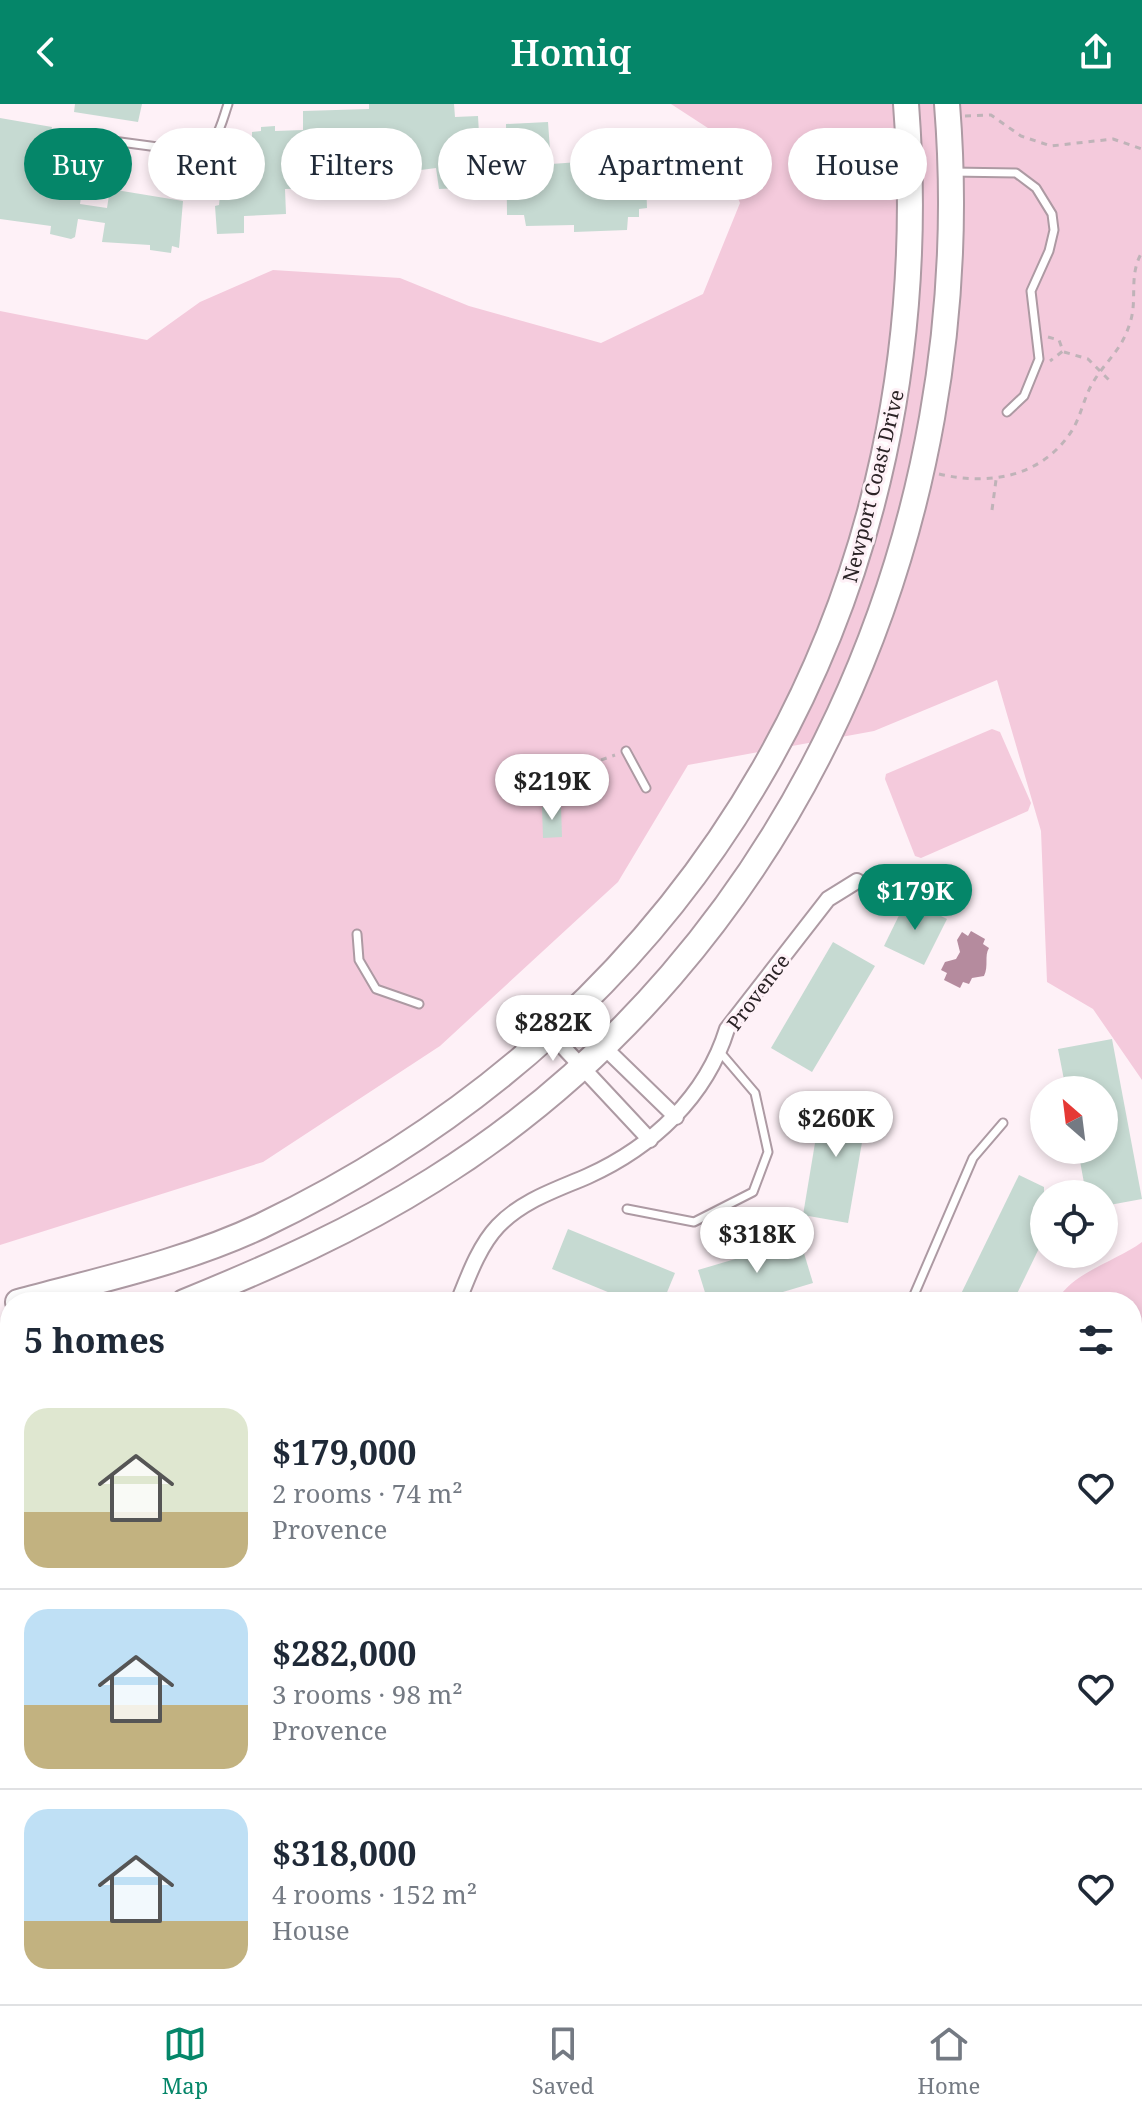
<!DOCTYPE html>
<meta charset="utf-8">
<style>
:root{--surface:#fff;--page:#f6f6f7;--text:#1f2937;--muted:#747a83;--line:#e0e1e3;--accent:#058669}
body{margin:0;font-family:"Noto Serif",serif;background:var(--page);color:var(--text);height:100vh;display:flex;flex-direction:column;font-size:30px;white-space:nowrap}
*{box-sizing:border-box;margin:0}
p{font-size:26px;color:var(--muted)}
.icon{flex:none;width:44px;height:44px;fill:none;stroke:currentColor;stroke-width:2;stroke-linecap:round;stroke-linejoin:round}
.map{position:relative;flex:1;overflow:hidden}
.sheet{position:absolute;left:0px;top:1188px;width:1142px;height:712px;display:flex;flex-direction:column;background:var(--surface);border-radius:32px 32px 0 0;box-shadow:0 4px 12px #0003}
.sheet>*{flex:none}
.banner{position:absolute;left:24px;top:24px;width:1094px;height:72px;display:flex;gap:16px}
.needle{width:52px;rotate:332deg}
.tools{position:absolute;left:1030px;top:972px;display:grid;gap:16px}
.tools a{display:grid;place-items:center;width:88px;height:88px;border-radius:50%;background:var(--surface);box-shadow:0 4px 12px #0003;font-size:40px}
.price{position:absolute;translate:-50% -68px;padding:0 18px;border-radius:28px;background:#fff;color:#222;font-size:26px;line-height:52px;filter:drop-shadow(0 2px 4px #0008)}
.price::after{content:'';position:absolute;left:50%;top:48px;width:24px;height:18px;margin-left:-12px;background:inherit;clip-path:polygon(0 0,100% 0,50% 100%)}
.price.selected{background:var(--accent);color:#fff}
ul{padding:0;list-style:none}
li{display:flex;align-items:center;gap:24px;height:200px;padding:0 24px}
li+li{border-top:2px solid var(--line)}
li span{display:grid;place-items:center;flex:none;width:224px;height:160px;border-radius:24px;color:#555}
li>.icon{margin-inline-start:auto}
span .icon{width:96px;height:96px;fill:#fffc;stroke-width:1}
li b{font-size:34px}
h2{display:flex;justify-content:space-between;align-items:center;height:96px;padding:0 24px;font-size:34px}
.pill{padding:0 28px;border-radius:36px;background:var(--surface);box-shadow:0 4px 12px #0003;font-size:28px;line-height:72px}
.pill.selected{background:var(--accent);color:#fff}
header{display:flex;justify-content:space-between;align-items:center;height:104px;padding:0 24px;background:var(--accent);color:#fff;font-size:36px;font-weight:600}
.dock{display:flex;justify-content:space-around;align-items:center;height:112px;border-top:2px solid var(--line);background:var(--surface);font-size:22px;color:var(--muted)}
.dock a{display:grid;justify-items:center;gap:4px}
.dock .selected{color:var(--accent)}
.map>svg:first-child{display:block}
.green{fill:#f4cadc}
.water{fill:#b58b9e}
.building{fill:#c6dad2}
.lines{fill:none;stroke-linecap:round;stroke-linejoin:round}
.service-casing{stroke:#ad9aa3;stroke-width:11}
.minor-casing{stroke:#ad9aa3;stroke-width:18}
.tertiary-casing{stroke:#ad9aa3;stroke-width:22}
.primary-casing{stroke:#ad9aa3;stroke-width:28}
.path{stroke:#bfb3b8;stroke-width:3;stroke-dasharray:6 6;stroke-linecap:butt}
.service{stroke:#fff;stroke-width:7}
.minor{stroke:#fff;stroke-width:14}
.tertiary{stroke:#fff;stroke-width:18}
.primary{stroke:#fff;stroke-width:24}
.labels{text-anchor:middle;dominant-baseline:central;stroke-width:6;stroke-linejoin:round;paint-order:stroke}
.street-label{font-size:20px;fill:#2b2326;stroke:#fef1f7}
</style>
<header><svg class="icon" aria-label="back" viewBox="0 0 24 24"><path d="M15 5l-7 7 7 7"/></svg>Homiq<svg class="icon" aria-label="share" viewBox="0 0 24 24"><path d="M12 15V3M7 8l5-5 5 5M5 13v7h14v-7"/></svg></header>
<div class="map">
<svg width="1142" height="1900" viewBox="0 0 1142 1900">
<rect width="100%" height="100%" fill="#fef1f7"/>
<!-- green -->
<g class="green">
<path d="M 671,0 L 1142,0 L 1142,976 L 1093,905 L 1047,878 L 1041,727 L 997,576 L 874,627 L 688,661 L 618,778 L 440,942 L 263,1058 L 0,1141 L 0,207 L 147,236 L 200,198 L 273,166 L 400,174 L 469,202 L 601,239 L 703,190 L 740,99 L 711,26 Z"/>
<path d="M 992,625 L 1000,628 L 1031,699 L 1028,707 L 921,754 L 915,752 L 885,675 L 886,670 Z"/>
<path d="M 1142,1138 L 1142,1900 L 232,1900 L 241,1890 L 1132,1890 L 1132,1198 L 1056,1198 C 1072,1168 1115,1158 1142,1138 Z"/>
</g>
<!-- water -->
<path class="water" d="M 971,827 L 985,835 L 983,840 L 989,844 C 984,852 989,862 984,872 L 972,874 L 969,880 L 963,878 L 960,884 L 944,876 L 947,869 L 941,866 L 945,858 L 956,855 L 960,848 L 957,836 L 962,828 L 968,832 Z"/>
<!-- building -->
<g class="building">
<path d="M 75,0 L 142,0 L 138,18 L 74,8 Z"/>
<path d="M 369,0 L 454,0 L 455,13 L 478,12 L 482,83 L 439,85 L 436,64 L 398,69 L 352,68 L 352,88 L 348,88 L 348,94 L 326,95 L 323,84 L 285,85 L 286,110 L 244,112 L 244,129 L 217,130 L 215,102 L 219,101 L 221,81 L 228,81 L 227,60 L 246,60 L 245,36 L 252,36 L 252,28 L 261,27 L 261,23 L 275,22 L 275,27 L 303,26 L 303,7 L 369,5 Z"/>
<path d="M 0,14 L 52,23 L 49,42 L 56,48 L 52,68 L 65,84 L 82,87 L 80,100 L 107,104 L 110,85 L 183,97 L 179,144 L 172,142 L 171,149 L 150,146 L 150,141 L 102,138 L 105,119 L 78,115 L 75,133 L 71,135 L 50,130 L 51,122 L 0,115 Z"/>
<path d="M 548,18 L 551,60 L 608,56 L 641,60 L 641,77 L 646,77 L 647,104 L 639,105 L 639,113 L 628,113 L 627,126 L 574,128 L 574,121 L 526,122 L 524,111 L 507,111 L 506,20 Z"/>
<path d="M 542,703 L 561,703 L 562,733 L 543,734 Z"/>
<path d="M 907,795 L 947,815 L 924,861 L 884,842 Z"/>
<path d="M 833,838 L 875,862 L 812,968 L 771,944 Z"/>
<path d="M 1112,935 L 1142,1095 L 1104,1102 L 1104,1090 L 1086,1090 L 1078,1046 L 1104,1046 L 1104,986 L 1066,986 L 1058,945 Z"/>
<path d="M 823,991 L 869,998 L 848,1119 L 803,1111 Z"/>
<path d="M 1019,1071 L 1044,1083 L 1044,1134 L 1013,1198 L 957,1198 Z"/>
<path d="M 568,1125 L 675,1169 L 663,1198 L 632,1198 L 552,1165 Z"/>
<path d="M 800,1136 L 813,1179 L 749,1198 L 708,1198 L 698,1166 Z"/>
</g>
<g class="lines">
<defs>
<g id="service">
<path d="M 83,33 L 195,48 C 219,39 220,23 228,0"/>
<path d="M 952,68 L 1016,69 L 1036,84 L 1052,110 L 1054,126 L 1049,147 L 1031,187 L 1039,255 L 1024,292 L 1007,308"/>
<path d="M 626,647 L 646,684"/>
<path d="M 357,830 L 359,856 L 376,885 L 419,900"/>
<path d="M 627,1105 L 694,1118 L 753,1088 L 768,1048 L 755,989 L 720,948"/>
<path d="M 911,1198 L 973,1054 L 1003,1019"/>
<path d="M 0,1321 L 10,1320"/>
</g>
<g id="minor">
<path d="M 572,912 L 676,1013"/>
<path d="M 551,930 L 650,1036"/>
<path d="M 458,1198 C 468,1173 479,1142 498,1122 C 523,1096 556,1086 588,1072 C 652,1043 706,993 727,925 L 828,795 L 857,777"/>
<path d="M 68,1900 L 78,1890"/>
</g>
<path id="tertiary" d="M 0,1413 L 10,1404"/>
<g id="primary">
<path d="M 18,1198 C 99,1176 185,1158 261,1122 C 704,910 944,489 906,0"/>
<path d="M 184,1198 C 270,1163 354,1126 433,1076 C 796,849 981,420 947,0"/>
<path d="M 0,1247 L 10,1245"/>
</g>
</defs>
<!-- service casing -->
<use href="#service" class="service-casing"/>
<!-- minor casing -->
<use href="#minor" class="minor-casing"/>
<!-- tertiary casing -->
<use href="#tertiary" class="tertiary-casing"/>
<!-- primary casing -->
<use href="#primary" class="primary-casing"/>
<!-- path -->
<g class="path">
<path d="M 965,12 L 991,11 L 1021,32 L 1051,42 L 1113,35 L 1142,45"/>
<path d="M 1048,233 L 1059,236 L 1063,247 L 1050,257"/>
<path d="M 1064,248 L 1088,255 L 1110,277"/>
<path d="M 939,370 C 990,382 1043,373 1073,325 C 1081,311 1084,294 1092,280 C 1106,256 1121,248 1130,219 C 1138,195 1128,172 1142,148"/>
<path d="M 992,406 L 996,376"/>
<path d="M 601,656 L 615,651"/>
</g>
<!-- service -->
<use href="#service" class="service"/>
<!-- minor -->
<use href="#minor" class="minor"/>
<!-- tertiary -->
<use href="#tertiary" class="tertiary"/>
<!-- primary -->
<use href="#primary" class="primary"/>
</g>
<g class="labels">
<!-- street labels -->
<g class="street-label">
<text transform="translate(873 382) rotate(-76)">Newport Coast Drive</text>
<text transform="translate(758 888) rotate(-53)">Provence</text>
</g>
</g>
</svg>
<div class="tools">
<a><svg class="needle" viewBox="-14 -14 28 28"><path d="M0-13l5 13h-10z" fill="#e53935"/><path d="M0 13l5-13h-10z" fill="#747a83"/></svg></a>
<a><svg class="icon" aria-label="locate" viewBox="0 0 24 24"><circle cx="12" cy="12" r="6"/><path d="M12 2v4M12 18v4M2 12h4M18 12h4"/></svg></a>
</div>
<b class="price" style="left:552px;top:718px">$219K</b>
<b class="price selected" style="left:915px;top:828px">$179K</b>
<b class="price" style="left:553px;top:959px">$282K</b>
<b class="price" style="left:836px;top:1055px">$260K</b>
<b class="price" style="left:757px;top:1171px">$318K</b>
<div class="banner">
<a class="pill selected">Buy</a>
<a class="pill">Rent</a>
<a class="pill">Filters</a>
<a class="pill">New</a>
<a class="pill">Apartment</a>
<a class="pill">House</a>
</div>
<section class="sheet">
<h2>5 homes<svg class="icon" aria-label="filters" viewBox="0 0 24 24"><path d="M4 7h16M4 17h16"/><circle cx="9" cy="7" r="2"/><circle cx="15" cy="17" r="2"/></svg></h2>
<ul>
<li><span style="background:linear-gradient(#dfe7d0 65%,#c2b280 0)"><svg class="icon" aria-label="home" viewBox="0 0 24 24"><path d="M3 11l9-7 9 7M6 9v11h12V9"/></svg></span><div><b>$179,000</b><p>2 rooms · 74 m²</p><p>Provence</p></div><svg class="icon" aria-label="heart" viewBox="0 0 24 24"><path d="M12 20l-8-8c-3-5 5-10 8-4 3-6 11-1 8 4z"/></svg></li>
<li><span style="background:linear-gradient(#bfe0f5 60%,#c2b280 0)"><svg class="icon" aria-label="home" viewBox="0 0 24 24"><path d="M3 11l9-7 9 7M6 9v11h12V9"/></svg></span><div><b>$282,000</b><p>3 rooms · 98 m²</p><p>Provence</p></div><svg class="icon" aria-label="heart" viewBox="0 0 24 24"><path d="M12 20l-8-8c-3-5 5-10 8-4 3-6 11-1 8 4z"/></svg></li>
<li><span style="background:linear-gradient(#bfe0f5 70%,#c2b280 0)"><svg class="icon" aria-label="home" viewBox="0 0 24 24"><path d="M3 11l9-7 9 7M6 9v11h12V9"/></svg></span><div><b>$318,000</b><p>4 rooms · 152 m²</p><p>House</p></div><svg class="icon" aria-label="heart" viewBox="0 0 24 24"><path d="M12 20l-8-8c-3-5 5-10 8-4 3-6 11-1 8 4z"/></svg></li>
</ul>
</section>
</div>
<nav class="dock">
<a class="selected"><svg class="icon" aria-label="map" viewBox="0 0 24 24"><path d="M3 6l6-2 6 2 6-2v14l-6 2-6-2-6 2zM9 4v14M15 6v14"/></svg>Map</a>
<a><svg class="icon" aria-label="saved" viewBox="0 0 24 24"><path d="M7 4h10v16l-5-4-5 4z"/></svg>Saved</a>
<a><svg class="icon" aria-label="home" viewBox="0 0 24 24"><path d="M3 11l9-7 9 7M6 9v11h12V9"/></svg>Home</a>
</nav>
